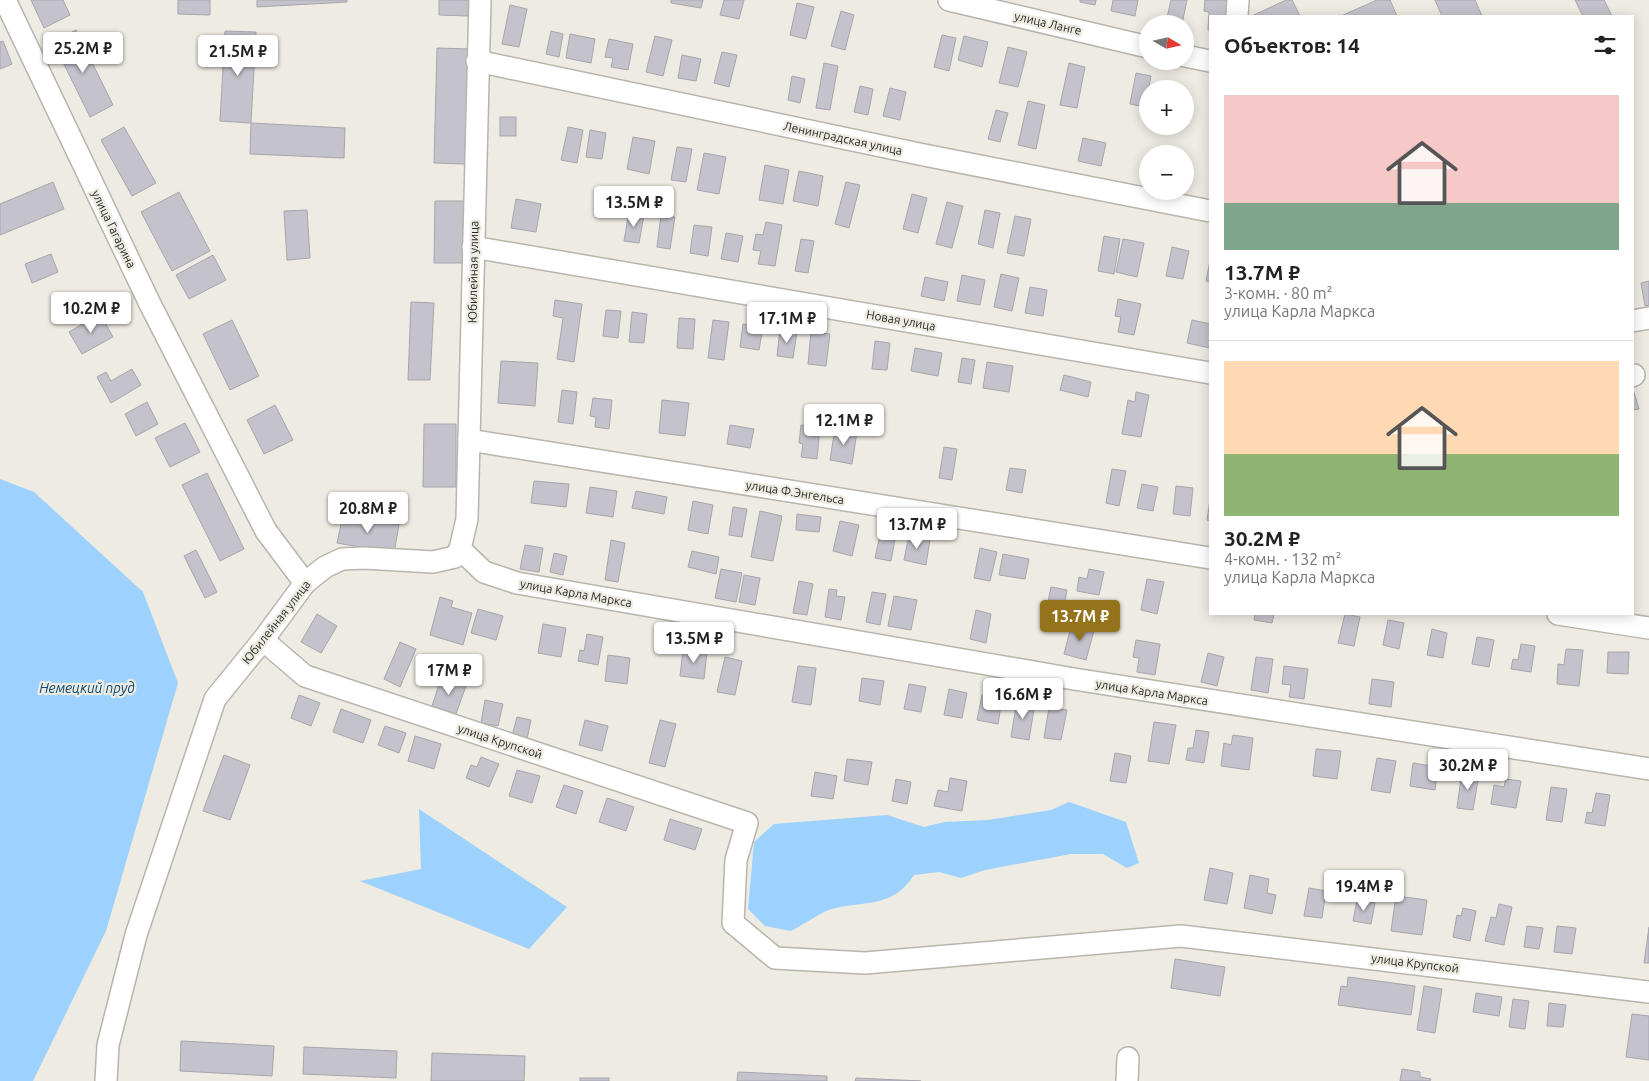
<!DOCTYPE html>
<html lang="ru">
<meta charset="utf-8">
<style>
:root{--surface:#fff;--page:#f2f2f2;--text:#222;--muted:#767676;--line:#e0e0e0;--accent:#95731b}
body{margin:0;font-family:Ubuntu,sans-serif;background:var(--page);color:var(--text);height:100vh;display:flex;flex-direction:column;font-size:19px;white-space:nowrap}
*{box-sizing:border-box;margin:0}
p{font-size:16px;color:var(--muted)}
.icon{flex:none;width:28px;height:28px;fill:none;stroke:currentColor;stroke-width:2;stroke-linecap:round;stroke-linejoin:round}
.map{position:relative;flex:1;overflow:hidden}
.drawer{position:absolute;left:1209px;top:15px;width:425px;height:600px;display:flex;flex-direction:column;background:var(--surface);border-radius:0px;box-shadow:0 2px 12px #0003}
.drawer>*{flex:none}
.needle{width:32px;rotate:99deg}
.controls{position:absolute;left:1139px;top:15px;display:grid;gap:10px}
.controls a{display:grid;place-items:center;width:55px;height:55px;border-radius:50%;background:var(--surface);box-shadow:0 2px 12px #0003;font-size:25px}
.price{position:absolute;translate:-50% -42px;padding:0 11px;border-radius:5px;background:#fff;color:#222;font-size:16px;line-height:32px;filter:drop-shadow(0 1px 2px #0008)}
.price::after{content:'';position:absolute;left:50%;top:30px;width:15px;height:11px;margin-left:-8px;background:inherit;clip-path:polygon(0 0,100% 0,50% 100%)}
.price.active{background:var(--accent);color:#fff}
ul{padding:0;list-style:none}
li{display:grid;align-content:center;gap:10px;height:265px;padding:0 15px}
li+li{border-top:1px solid var(--line)}
li span{display:grid;place-items:center;height:155px;border-radius:0px;color:#555}
li>.icon{margin-inline-start:auto}
span .icon{width:90px;height:90px;fill:#fffc;stroke-width:1}
li b{font-size:21px}
h2{display:flex;justify-content:space-between;align-items:center;height:60px;padding:0 15px;font-size:21px}
.map>svg:first-child{display:block}
.water{fill:#9dd2fe}
.building{fill:#c4c2cb;stroke:#a7a5ad}
.lines{fill:none;stroke-linecap:round;stroke-linejoin:round}
.minor-casing{stroke:#b7b5ac;stroke-width:24}
.minor{stroke:#fff;stroke-width:21}
.labels{text-anchor:middle;dominant-baseline:central;stroke-width:4.5;stroke-linejoin:round;paint-order:stroke}
.street-label{font-size:12px;fill:#292925;stroke:#edebe2}
.water-label{font-size:14px;font-style:italic;fill:#094972;stroke:#edebe2}
</style>
<div class="map">
<svg width="1649" height="1081" viewBox="0 0 1649 1081">
<rect width="100%" height="100%" fill="#edebe2"/>
<!-- water -->
<g class="water">
<path d="M 0,479 L 34,492 L 143,592 L 178,683 L 106,931 L 33,1081 L 0,1081 Z"/>
<path d="M 1069,802 L 1126,822 L 1139,863 L 1127,868 L 1103,854 L 1071,854 L 985,870 L 961,878 L 939,872 L 914,875 C 892,909 865,900 832,909 C 821,912 803,925 791,931 L 765,926 L 748,909 L 754,842 L 774,824 L 887,815 L 924,827 L 944,822 L 988,820 L 1051,810 Z"/>
<path d="M 419,809 L 567,907 L 529,949 L 360,881 L 421,869 Z"/>
</g>
<!-- building -->
<g class="building">
<path d="M 31,0 L 63,0 L 70,15 L 44,28 Z"/>
<path d="M 178,0 L 210,0 L 210,15 L 178,14 Z"/>
<path d="M 257,0 L 347,0 L 347,2 L 257,7 Z"/>
<path d="M 439,0 L 469,0 L 468,16 L 439,15 Z"/>
<path d="M 671,0 L 703,0 L 701,8 L 671,3 Z"/>
<path d="M 724,0 L 744,0 L 739,19 L 720,15 Z"/>
<path d="M 1080,0 L 1096,0 L 1095,5 L 1080,2 Z"/>
<path d="M 1113,0 L 1138,0 L 1135,16 L 1111,11 Z"/>
<path d="M 1171,0 L 1187,0 L 1182,24 L 1166,22 Z"/>
<path d="M 1205,0 L 1227,0 L 1226,16 L 1210,16 L 1210,30 L 1208,30 L 1209,12 L 1204,11 Z"/>
<path d="M 1286,0 L 1292,0 L 1300,16 L 1252,16 Z"/>
<path d="M 1377,0 L 1390,0 L 1397,16 L 1341,16 Z"/>
<path d="M 1435,0 L 1475,0 L 1482,16 L 1442,16 Z"/>
<path d="M 1575,0 L 1604,0 L 1612,16 L 1583,16 Z"/>
<path d="M 797,3 L 814,7 L 806,39 L 790,35 Z"/>
<path d="M 510,5 L 527,9 L 519,47 L 502,44 Z"/>
<path d="M 841,11 L 854,15 L 845,50 L 831,46 Z"/>
<path d="M 76,30 L 113,105 L 90,117 L 53,42 Z"/>
<path d="M 225,31 L 256,32 L 251,123 L 220,121 Z"/>
<path d="M 551,31 L 563,34 L 559,57 L 546,54 Z"/>
<path d="M 570,34 L 595,39 L 591,63 L 566,58 Z"/>
<path d="M 942,35 L 956,38 L 949,71 L 934,67 Z"/>
<path d="M 655,36 L 672,40 L 663,76 L 646,72 Z"/>
<path d="M 964,36 L 988,42 L 982,67 L 958,60 Z"/>
<path d="M 609,39 L 633,44 L 628,70 L 611,67 L 613,58 L 605,57 Z"/>
<path d="M 3,41 L 12,64 L 0,69 L 0,42 Z"/>
<path d="M 1008,47 L 1027,52 L 1018,87 L 999,83 Z"/>
<path d="M 437,48 L 469,49 L 465,164 L 434,163 Z"/>
<path d="M 722,52 L 737,55 L 729,87 L 714,83 Z"/>
<path d="M 682,55 L 701,59 L 696,81 L 678,78 Z"/>
<path d="M 824,63 L 838,66 L 830,110 L 816,108 Z"/>
<path d="M 1069,63 L 1085,67 L 1077,108 L 1060,105 Z"/>
<path d="M 1136,73 L 1151,76 L 1145,107 L 1130,104 Z"/>
<path d="M 792,76 L 805,79 L 800,103 L 788,100 Z"/>
<path d="M 860,86 L 873,89 L 868,115 L 854,112 Z"/>
<path d="M 890,88 L 906,92 L 900,120 L 883,116 Z"/>
<path d="M 1028,101 L 1045,105 L 1036,149 L 1018,145 Z"/>
<path d="M 996,110 L 1008,113 L 1000,142 L 988,139 Z"/>
<rect x="500" y="117" width="16" height="19"/>
<path d="M 251,123 L 345,128 L 344,158 L 250,154 Z"/>
<path d="M 124,127 L 156,183 L 132,196 L 101,140 Z"/>
<path d="M 568,127 L 583,130 L 577,163 L 561,160 Z"/>
<path d="M 590,130 L 606,133 L 602,159 L 586,157 Z"/>
<path d="M 633,137 L 655,141 L 649,174 L 627,169 Z"/>
<path d="M 1083,138 L 1106,143 L 1101,166 L 1078,161 Z"/>
<path d="M 677,147 L 692,149 L 686,182 L 671,180 Z"/>
<path d="M 704,153 L 726,157 L 719,194 L 697,190 Z"/>
<path d="M 765,165 L 789,170 L 783,204 L 759,200 Z"/>
<path d="M 799,171 L 823,176 L 818,206 L 793,201 Z"/>
<path d="M 53,182 L 64,209 L 0,235 L 0,204 Z"/>
<path d="M 846,182 L 860,185 L 849,228 L 835,224 Z"/>
<path d="M 179,192 L 210,251 L 172,271 L 141,212 Z"/>
<path d="M 912,194 L 927,198 L 918,233 L 903,229 Z"/>
<path d="M 516,199 L 541,204 L 536,232 L 511,228 Z"/>
<path d="M 435,201 L 464,201 L 463,263 L 434,263 Z"/>
<path d="M 947,202 L 963,206 L 952,248 L 936,244 Z"/>
<path d="M 307,210 L 310,258 L 287,260 L 284,211 Z"/>
<path d="M 985,210 L 1000,213 L 993,248 L 978,244 Z"/>
<path d="M 629,212 L 644,215 L 639,243 L 624,241 Z"/>
<path d="M 661,215 L 675,217 L 670,249 L 657,247 Z"/>
<path d="M 1015,216 L 1031,219 L 1024,256 L 1007,253 Z"/>
<path d="M 766,222 L 782,225 L 775,266 L 758,264 L 761,251 L 753,250 L 756,234 L 763,235 Z"/>
<path d="M 694,225 L 712,227 L 708,256 L 690,253 Z"/>
<path d="M 726,233 L 743,236 L 738,262 L 721,259 Z"/>
<path d="M 1104,236 L 1120,239 L 1114,274 L 1098,271 Z"/>
<path d="M 801,239 L 814,241 L 808,273 L 795,271 Z"/>
<path d="M 1123,239 L 1144,243 L 1137,277 L 1116,272 Z"/>
<path d="M 1172,247 L 1189,251 L 1183,279 L 1166,276 Z"/>
<path d="M 51,254 L 58,272 L 32,283 L 25,264 Z"/>
<path d="M 213,255 L 226,280 L 189,299 L 176,275 Z"/>
<path d="M 1210,261 L 1210,282 L 1206,281 Z"/>
<path d="M 1001,274 L 1019,278 L 1012,311 L 994,307 Z"/>
<path d="M 962,275 L 985,280 L 980,305 L 957,301 Z"/>
<path d="M 925,277 L 948,282 L 944,301 L 921,296 Z"/>
<path d="M 1649,281 L 1649,305 L 1645,306 L 1641,283 Z"/>
<path d="M 1030,287 L 1047,290 L 1043,316 L 1025,313 Z"/>
<path d="M 1118,299 L 1141,304 L 1134,335 L 1118,332 L 1121,317 L 1115,316 Z"/>
<path d="M 555,300 L 582,304 L 574,362 L 557,359 L 563,318 L 553,316 Z"/>
<path d="M 411,302 L 434,303 L 430,380 L 408,380 Z"/>
<path d="M 606,310 L 621,311 L 618,338 L 603,336 Z"/>
<path d="M 632,312 L 647,314 L 644,343 L 629,342 Z"/>
<path d="M 100,314 L 113,337 L 82,354 L 69,332 Z"/>
<path d="M 679,318 L 695,319 L 693,349 L 677,348 Z"/>
<path d="M 232,320 L 259,376 L 230,390 L 203,334 Z"/>
<path d="M 713,320 L 729,322 L 724,360 L 708,358 Z"/>
<path d="M 1192,320 L 1210,324 L 1210,348 L 1187,343 Z"/>
<path d="M 743,324 L 763,327 L 759,350 L 740,347 Z"/>
<path d="M 780,329 L 797,332 L 793,358 L 777,356 Z"/>
<path d="M 811,332 L 830,334 L 826,366 L 808,364 Z"/>
<path d="M 875,341 L 890,343 L 887,370 L 872,369 Z"/>
<path d="M 915,348 L 942,353 L 938,376 L 911,371 Z"/>
<path d="M 962,358 L 975,360 L 971,384 L 958,382 Z"/>
<path d="M 501,361 L 538,363 L 535,406 L 498,403 Z"/>
<path d="M 987,362 L 1013,366 L 1009,392 L 983,388 Z"/>
<path d="M 132,369 L 141,385 L 111,403 L 97,377 L 106,372 L 111,381 Z"/>
<path d="M 1064,375 L 1091,382 L 1088,397 L 1060,390 Z"/>
<path d="M 1632,386 L 1639,409 L 1632,410 Z"/>
<path d="M 562,390 L 577,392 L 573,424 L 558,422 Z"/>
<path d="M 1136,392 L 1149,395 L 1141,437 L 1122,434 L 1128,400 L 1135,402 Z"/>
<path d="M 593,398 L 612,400 L 609,429 L 595,427 L 596,417 L 590,416 Z"/>
<path d="M 662,400 L 689,403 L 685,436 L 659,433 Z"/>
<path d="M 147,402 L 158,424 L 136,436 L 125,414 Z"/>
<path d="M 275,405 L 293,440 L 264,454 L 247,420 Z"/>
<path d="M 185,423 L 200,452 L 170,467 L 155,438 Z"/>
<path d="M 424,424 L 456,424 L 456,487 L 423,487 Z"/>
<path d="M 730,425 L 754,429 L 750,448 L 727,444 Z"/>
<path d="M 801,425 L 820,428 L 817,459 L 801,457 L 803,444 L 799,443 Z"/>
<path d="M 835,428 L 857,432 L 852,464 L 830,460 Z"/>
<path d="M 944,447 L 957,449 L 952,480 L 939,478 Z"/>
<path d="M 1010,468 L 1026,470 L 1022,493 L 1006,490 Z"/>
<path d="M 1112,469 L 1126,471 L 1119,506 L 1106,503 Z"/>
<path d="M 207,473 L 244,549 L 220,561 L 182,485 Z"/>
<path d="M 534,481 L 569,484 L 566,507 L 531,503 Z"/>
<path d="M 1142,484 L 1158,487 L 1153,511 L 1137,508 Z"/>
<path d="M 1176,486 L 1193,488 L 1190,516 L 1173,514 Z"/>
<path d="M 590,487 L 617,491 L 613,517 L 586,513 Z"/>
<path d="M 636,491 L 667,497 L 664,514 L 632,508 Z"/>
<path d="M 1210,500 L 1210,521 L 1207,520 Z"/>
<path d="M 693,501 L 713,505 L 708,534 L 688,530 Z"/>
<path d="M 733,507 L 747,509 L 742,537 L 729,535 Z"/>
<path d="M 760,511 L 782,516 L 773,561 L 751,557 Z"/>
<path d="M 797,514 L 821,517 L 819,532 L 796,530 Z"/>
<path d="M 343,515 L 399,525 L 394,553 L 337,543 Z"/>
<path d="M 840,521 L 859,525 L 852,556 L 833,551 Z"/>
<path d="M 881,530 L 896,533 L 891,561 L 875,558 Z"/>
<path d="M 909,535 L 930,539 L 926,565 L 904,560 Z"/>
<path d="M 611,540 L 625,543 L 618,582 L 605,580 Z"/>
<path d="M 525,545 L 543,548 L 539,572 L 520,569 Z"/>
<path d="M 980,548 L 997,552 L 990,581 L 974,578 Z"/>
<path d="M 196,550 L 217,592 L 205,598 L 184,556 Z"/>
<path d="M 692,551 L 719,557 L 716,574 L 688,567 Z"/>
<path d="M 554,553 L 567,556 L 563,575 L 550,572 Z"/>
<path d="M 1003,554 L 1029,559 L 1025,579 L 999,575 Z"/>
<path d="M 721,569 L 742,573 L 736,602 L 715,598 Z"/>
<path d="M 1089,569 L 1104,572 L 1099,595 L 1077,591 L 1079,577 L 1087,579 Z"/>
<path d="M 744,575 L 760,578 L 755,605 L 739,602 Z"/>
<path d="M 1147,579 L 1164,582 L 1157,614 L 1141,610 Z"/>
<path d="M 799,581 L 813,584 L 807,615 L 793,613 Z"/>
<path d="M 1051,587 L 1067,590 L 1063,610 L 1047,607 Z"/>
<path d="M 829,589 L 837,590 L 836,596 L 845,597 L 841,620 L 825,617 Z"/>
<path d="M 872,592 L 886,594 L 880,625 L 866,622 Z"/>
<path d="M 894,596 L 917,600 L 911,630 L 888,626 Z"/>
<path d="M 440,597 L 453,601 L 451,607 L 472,613 L 463,645 L 430,635 Z"/>
<path d="M 478,609 L 503,616 L 496,640 L 471,633 Z"/>
<path d="M 976,610 L 991,614 L 986,643 L 970,639 Z"/>
<path d="M 317,614 L 337,626 L 321,653 L 301,642 Z"/>
<path d="M 1255,614 L 1274,614 L 1272,623 L 1254,620 Z"/>
<path d="M 1345,614 L 1360,617 L 1354,646 L 1338,643 Z"/>
<path d="M 1388,620 L 1404,623 L 1399,649 L 1383,645 Z"/>
<path d="M 543,624 L 566,628 L 561,657 L 538,653 Z"/>
<path d="M 1082,624 L 1095,627 L 1086,660 L 1064,654 L 1071,627 L 1081,629 Z"/>
<path d="M 1432,629 L 1447,633 L 1443,658 L 1427,655 Z"/>
<path d="M 587,634 L 603,637 L 598,665 L 578,661 L 580,650 L 584,651 Z"/>
<path d="M 1477,637 L 1494,640 L 1489,667 L 1472,664 Z"/>
<path d="M 1136,640 L 1160,644 L 1155,675 L 1137,672 L 1139,658 L 1133,657 Z"/>
<path d="M 400,642 L 416,649 L 400,687 L 384,679 Z"/>
<path d="M 1521,644 L 1535,646 L 1531,672 L 1511,669 L 1513,659 L 1518,660 Z"/>
<path d="M 683,649 L 707,652 L 704,679 L 680,676 Z"/>
<path d="M 1566,649 L 1583,650 L 1579,686 L 1557,684 L 1558,664 L 1564,665 Z"/>
<path d="M 1608,652 L 1629,652 L 1628,674 L 1607,673 Z"/>
<path d="M 1208,653 L 1224,657 L 1217,686 L 1201,682 Z"/>
<path d="M 608,655 L 630,658 L 627,684 L 605,681 Z"/>
<path d="M 725,657 L 742,661 L 735,695 L 717,692 Z"/>
<path d="M 1256,657 L 1273,659 L 1268,693 L 1251,690 Z"/>
<path d="M 798,666 L 816,668 L 811,705 L 792,702 Z"/>
<path d="M 1284,666 L 1308,669 L 1304,699 L 1289,697 L 1291,685 L 1282,684 Z"/>
<path d="M 441,678 L 466,686 L 456,714 L 432,706 Z"/>
<path d="M 862,678 L 884,681 L 880,705 L 859,701 Z"/>
<path d="M 1372,679 L 1394,682 L 1391,707 L 1369,704 Z"/>
<path d="M 909,684 L 926,687 L 921,712 L 904,709 Z"/>
<path d="M 949,689 L 967,693 L 962,718 L 944,715 Z"/>
<path d="M 299,695 L 320,703 L 311,726 L 291,718 Z"/>
<path d="M 982,695 L 1002,699 L 998,724 L 977,720 Z"/>
<path d="M 485,700 L 503,704 L 498,726 L 481,723 Z"/>
<path d="M 1017,700 L 1035,703 L 1029,740 L 1011,737 Z"/>
<path d="M 1049,707 L 1067,710 L 1061,740 L 1044,738 Z"/>
<path d="M 341,709 L 371,720 L 363,743 L 333,732 Z"/>
<path d="M 517,717 L 531,720 L 527,739 L 512,736 Z"/>
<path d="M 585,720 L 608,726 L 602,751 L 579,745 Z"/>
<path d="M 660,720 L 676,724 L 665,767 L 649,763 Z"/>
<path d="M 1154,722 L 1176,725 L 1169,764 L 1148,761 Z"/>
<path d="M 385,726 L 406,733 L 399,753 L 378,745 Z"/>
<path d="M 1196,730 L 1209,732 L 1204,763 L 1186,760 L 1188,748 L 1193,748 Z"/>
<path d="M 1233,735 L 1253,738 L 1249,770 L 1221,766 L 1224,743 L 1231,745 Z"/>
<path d="M 415,736 L 441,744 L 434,769 L 408,761 Z"/>
<path d="M 1316,749 L 1341,751 L 1337,779 L 1313,776 Z"/>
<path d="M 1115,753 L 1131,756 L 1126,783 L 1110,781 Z"/>
<path d="M 224,755 L 250,765 L 230,820 L 203,811 Z"/>
<path d="M 481,757 L 499,764 L 489,787 L 466,778 L 471,765 L 477,767 Z"/>
<path d="M 1377,758 L 1396,761 L 1390,793 L 1371,790 Z"/>
<path d="M 847,759 L 872,762 L 868,785 L 844,781 Z"/>
<path d="M 1413,763 L 1438,767 L 1435,790 L 1410,786 Z"/>
<path d="M 517,770 L 540,776 L 532,803 L 509,796 Z"/>
<path d="M 1462,771 L 1479,774 L 1473,810 L 1457,808 Z"/>
<path d="M 815,772 L 837,776 L 833,799 L 811,796 Z"/>
<path d="M 950,778 L 967,781 L 962,811 L 934,806 L 938,790 L 948,792 Z"/>
<path d="M 896,779 L 911,782 L 907,804 L 892,801 Z"/>
<path d="M 1506,779 L 1521,781 L 1516,808 L 1491,804 L 1494,785 L 1504,787 Z"/>
<path d="M 564,785 L 583,791 L 576,814 L 556,807 Z"/>
<path d="M 1551,787 L 1567,789 L 1562,822 L 1546,820 Z"/>
<path d="M 1596,793 L 1610,795 L 1605,826 L 1585,823 L 1587,812 L 1592,813 Z"/>
<path d="M 607,798 L 634,807 L 626,831 L 599,822 Z"/>
<path d="M 670,819 L 702,829 L 695,850 L 664,840 Z"/>
<path d="M 1210,868 L 1233,873 L 1227,904 L 1204,900 Z"/>
<path d="M 1250,875 L 1269,879 L 1267,893 L 1276,895 L 1272,914 L 1244,908 Z"/>
<path d="M 1309,888 L 1326,891 L 1322,918 L 1304,916 Z"/>
<path d="M 1396,896 L 1427,900 L 1422,935 L 1391,931 Z"/>
<path d="M 1357,900 L 1375,903 L 1371,924 L 1353,921 Z"/>
<path d="M 1499,904 L 1512,907 L 1504,945 L 1485,941 L 1491,917 L 1496,918 Z"/>
<path d="M 1463,908 L 1476,911 L 1470,941 L 1453,937 L 1457,915 L 1461,916 Z"/>
<path d="M 1527,926 L 1543,928 L 1539,949 L 1524,947 Z"/>
<path d="M 1557,926 L 1576,928 L 1572,954 L 1554,952 Z"/>
<path d="M 1649,927 L 1649,963 L 1644,963 Z"/>
<path d="M 1175,959 L 1225,967 L 1220,996 L 1171,988 Z"/>
<path d="M 1348,977 L 1415,986 L 1411,1015 L 1338,1005 L 1341,986 L 1347,987 Z"/>
<path d="M 1424,986 L 1442,989 L 1435,1033 L 1417,1030 Z"/>
<path d="M 1476,993 L 1502,997 L 1499,1016 L 1473,1012 Z"/>
<path d="M 1513,999 L 1529,1001 L 1525,1029 L 1509,1027 Z"/>
<path d="M 1549,1003 L 1566,1005 L 1563,1027 L 1547,1026 Z"/>
<path d="M 1632,1014 L 1649,1016 L 1649,1060 L 1626,1057 Z"/>
<path d="M 181,1041 L 274,1046 L 272,1076 L 180,1071 Z"/>
<path d="M 304,1047 L 397,1051 L 396,1078 L 303,1074 Z"/>
<path d="M 432,1053 L 525,1056 L 524,1081 L 431,1081 Z"/>
<path d="M 1402,1069 L 1420,1072 L 1420,1077 L 1431,1079 L 1430,1081 L 1400,1081 Z"/>
<path d="M 738,1072 L 827,1076 L 827,1081 L 737,1081 Z"/>
<rect x="580" y="1078" width="29" height="3"/>
<path d="M 856,1078 L 921,1081 L 855,1081 Z"/>
</g>
<g class="lines">
<defs>
<g id="minor">
<path d="M 5,0 L 150,304 L 266,531 L 305,583"/>
<path d="M 949,0 L 1148,47"/>
<path d="M 1237,16 L 1238,0"/>
<path d="M 1185,56 L 1210,61"/>
<path d="M 477,61 L 924,155 L 1210,211"/>
<path d="M 473,247 L 1210,373"/>
<path d="M 1632,321 L 1649,318"/>
<path d="M 1632,376 L 1634,375"/>
<path d="M 469,440 L 1210,558"/>
<path d="M 460,549 L 484,572 L 517,583 L 1074,679 L 1649,769"/>
<path d="M 1558,614 L 1649,628"/>
<path d="M 263,640 L 305,676 L 747,823 L 736,860 L 733,923 L 775,958 L 865,963 L 1181,936 L 1649,992"/>
<path d="M 106,1081 L 108,1045 L 136,935 L 215,699 L 263,640 L 305,583 L 325,567 L 342,559 L 364,558 L 433,562 L 455,557 L 460,549 L 467,519 L 480,0"/>
<path d="M 1127,1081 L 1128,1058"/>
</g>
</defs>
<!-- minor casing -->
<use href="#minor" class="minor-casing"/>
<!-- minor -->
<use href="#minor" class="minor"/>
</g>
<g class="labels">
<!-- street labels -->
<g class="street-label">
<text transform="translate(1048 23) rotate(13)">улица Ланге</text>
<text transform="translate(843 138) rotate(12)">Ленинградская улица</text>
<text transform="translate(114 229) rotate(64)">улица Гагарина</text>
<text transform="translate(473 272) rotate(-89)">Юбилейная улица</text>
<text transform="translate(901 320) rotate(10)">Новая улица</text>
<text transform="translate(795 492) rotate(9)">улица Ф.Энгельса</text>
<text transform="translate(576 593) rotate(10)">улица Карла Маркса</text>
<text transform="translate(276 622) rotate(-52)">Юбилейная улица</text>
<text transform="translate(1152 692) rotate(9)">улица Карла Маркса</text>
<text transform="translate(500 741) rotate(18)">улица Крупской</text>
<text transform="translate(1415 963) rotate(7)">улица Крупской</text>
</g>
<!-- water labels -->
<g class="water-label">
<text x="87" y="688">Немецкий пруд</text>
</g>
</g>
</svg>
<div class="controls">
<a><svg class="needle" viewBox="-14 -14 28 28"><path d="M0-13l5 13h-10z" fill="#e53935"/><path d="M0 13l5-13h-10z" fill="#767676"/></svg></a>
<a>+</a>
<a>−</a>
</div>
<b class="price" style="left:83px;top:74px">25.2M ₽</b>
<b class="price" style="left:238px;top:77px">21.5M ₽</b>
<b class="price" style="left:634px;top:228px">13.5M ₽</b>
<b class="price" style="left:91px;top:334px">10.2M ₽</b>
<b class="price" style="left:787px;top:344px">17.1M ₽</b>
<b class="price" style="left:844px;top:446px">12.1M ₽</b>
<b class="price" style="left:368px;top:534px">20.8M ₽</b>
<b class="price" style="left:917px;top:550px">13.7M ₽</b>
<b class="price active" style="left:1080px;top:642px">13.7M ₽</b>
<b class="price" style="left:694px;top:664px">13.5M ₽</b>
<b class="price" style="left:449px;top:696px">17M ₽</b>
<b class="price" style="left:1023px;top:720px">16.6M ₽</b>
<b class="price" style="left:1468px;top:791px">30.2M ₽</b>
<b class="price" style="left:1364px;top:912px">19.4M ₽</b>
<section class="drawer">
<h2>Объектов: 14<svg class="icon" aria-label="filters" viewBox="0 0 24 24"><path d="M4 7h16M4 17h16"/><circle cx="9" cy="7" r="2"/><circle cx="15" cy="17" r="2"/></svg></h2>
<ul>
<li><span style="background:linear-gradient(#f6c9c9 70%,#7fa58c 0)"><svg class="icon" aria-label="home" viewBox="0 0 24 24"><path d="M3 11l9-7 9 7M6 9v11h12V9"/></svg></span><div><b>13.7M ₽</b><p>3-комн. · 80 m²</p><p>улица Карла Маркса</p></div></li>
<li><span style="background:linear-gradient(#ffd9b3 60%,#8fb573 0)"><svg class="icon" aria-label="home" viewBox="0 0 24 24"><path d="M3 11l9-7 9 7M6 9v11h12V9"/></svg></span><div><b>30.2M ₽</b><p>4-комн. · 132 m²</p><p>улица Карла Маркса</p></div></li>
</ul>
</section>
</div>
